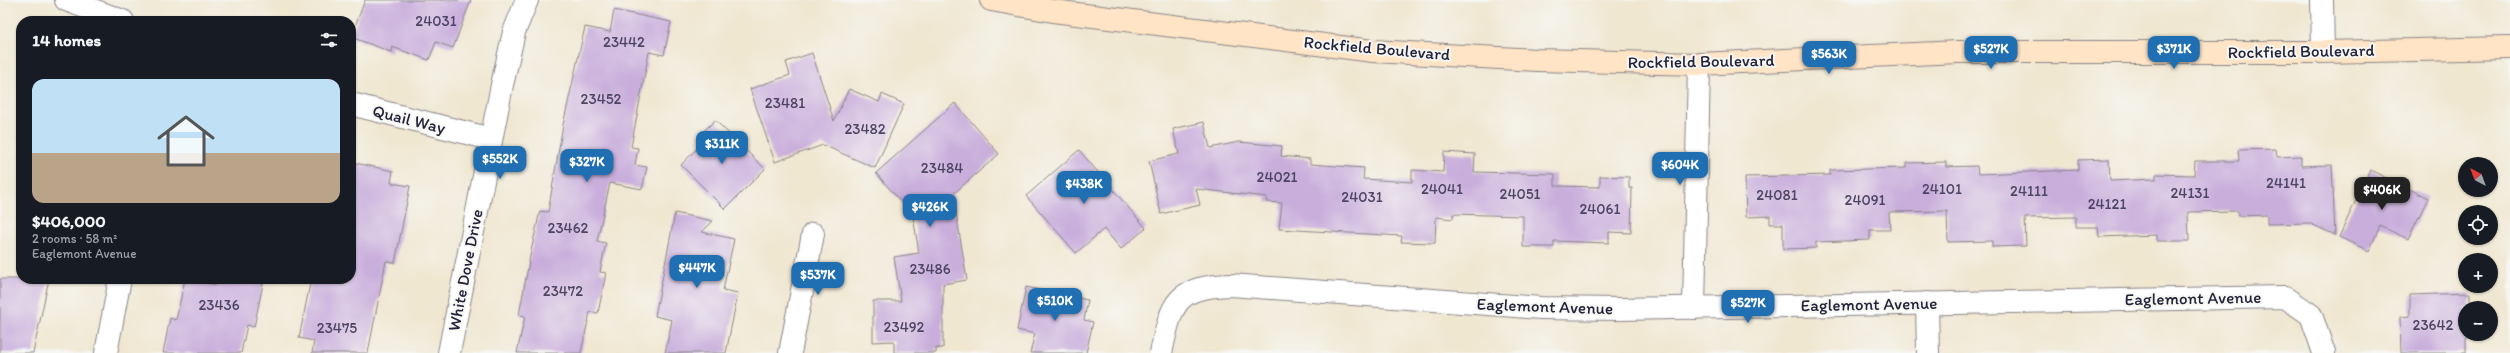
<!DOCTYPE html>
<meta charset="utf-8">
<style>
:root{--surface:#171b24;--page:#20242c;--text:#f1f3f6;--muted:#9ea1a6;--line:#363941;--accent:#1f6fb2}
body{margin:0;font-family:Itim,sans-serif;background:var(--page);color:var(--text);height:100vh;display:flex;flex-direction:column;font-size:15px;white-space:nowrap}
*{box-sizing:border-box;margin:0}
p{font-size:13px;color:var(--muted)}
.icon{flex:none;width:22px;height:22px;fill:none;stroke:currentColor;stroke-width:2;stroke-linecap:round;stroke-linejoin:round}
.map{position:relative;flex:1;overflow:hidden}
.drawer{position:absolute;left:16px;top:16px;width:340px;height:268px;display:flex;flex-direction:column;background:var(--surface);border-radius:16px;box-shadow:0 1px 3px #0004}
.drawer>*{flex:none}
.needle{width:26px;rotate:319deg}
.fabs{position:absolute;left:2458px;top:157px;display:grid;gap:8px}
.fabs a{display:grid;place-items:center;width:40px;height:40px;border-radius:50%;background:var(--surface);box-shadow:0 1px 3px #0004;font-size:20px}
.price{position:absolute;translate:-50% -34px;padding:0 9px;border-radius:8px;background:var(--accent);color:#fff;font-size:13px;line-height:26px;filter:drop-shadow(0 1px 2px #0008)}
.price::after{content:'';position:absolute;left:50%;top:24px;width:12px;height:9px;margin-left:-6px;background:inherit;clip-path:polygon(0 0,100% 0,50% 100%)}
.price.active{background:#222;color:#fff}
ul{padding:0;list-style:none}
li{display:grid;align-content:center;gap:8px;height:212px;padding:0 16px}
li+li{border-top:1px solid var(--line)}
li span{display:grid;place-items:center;height:124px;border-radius:12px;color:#555}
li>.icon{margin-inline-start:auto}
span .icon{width:72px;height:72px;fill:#fffc;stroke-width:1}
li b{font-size:17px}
h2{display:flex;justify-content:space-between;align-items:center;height:48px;padding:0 16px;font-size:17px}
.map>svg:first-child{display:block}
.building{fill:#c9aedc}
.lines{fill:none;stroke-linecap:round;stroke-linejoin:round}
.minor-casing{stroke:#898486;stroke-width:24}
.secondary-casing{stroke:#898486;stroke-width:24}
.minor{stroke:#fff;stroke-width:22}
.secondary{stroke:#ffe4c6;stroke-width:22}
.labels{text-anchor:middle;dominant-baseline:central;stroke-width:4;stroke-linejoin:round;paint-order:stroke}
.number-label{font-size:15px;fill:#4c4563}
.street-label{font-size:17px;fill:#22223b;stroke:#f6f6f2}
</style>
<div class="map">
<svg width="2510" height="353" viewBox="0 0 2510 353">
<rect width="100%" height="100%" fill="#f6f6f2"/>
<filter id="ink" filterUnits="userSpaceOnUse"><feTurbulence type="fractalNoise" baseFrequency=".025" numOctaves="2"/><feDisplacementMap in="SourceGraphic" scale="8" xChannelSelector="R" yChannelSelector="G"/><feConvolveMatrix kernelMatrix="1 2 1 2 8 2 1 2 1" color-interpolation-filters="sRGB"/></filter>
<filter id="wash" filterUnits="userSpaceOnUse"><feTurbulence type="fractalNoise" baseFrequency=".012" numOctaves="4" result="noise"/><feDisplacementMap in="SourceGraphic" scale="16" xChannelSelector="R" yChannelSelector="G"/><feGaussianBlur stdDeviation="0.9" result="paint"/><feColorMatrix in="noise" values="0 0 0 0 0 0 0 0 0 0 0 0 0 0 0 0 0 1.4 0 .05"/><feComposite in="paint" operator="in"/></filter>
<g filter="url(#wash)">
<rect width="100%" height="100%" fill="#f0e7d1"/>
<g id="blocks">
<!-- building -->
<g class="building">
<path d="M 365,0 L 471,0 L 453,48 L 436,42 L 429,60 L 392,47 L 391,52 L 351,37 Z"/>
<path d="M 614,10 L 671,22 L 664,55 L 649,52 L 631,147 L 638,148 L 635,165 L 647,167 L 642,189 L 610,183 L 597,241 L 606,243 L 600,272 L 606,273 L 598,313 L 590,312 L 581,353 L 517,353 L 525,316 L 519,315 L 531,251 L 540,211 L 548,212 L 563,125 L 585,27 L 610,32 Z"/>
<path d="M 812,53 L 834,121 L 849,89 L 879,102 L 882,94 L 904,104 L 875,168 L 823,145 L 775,162 L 750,89 L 790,75 L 786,62 Z"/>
<path d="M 955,103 L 999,154 L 953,194 L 967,280 L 943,284 L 943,348 L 936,348 L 936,353 L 894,353 L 894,341 L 873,342 L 873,301 L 901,301 L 894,257 L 919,253 L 913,216 L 876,173 Z"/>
<path d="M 715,120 L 765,169 L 725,209 L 681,165 L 704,141 L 699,136 Z"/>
<path d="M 1204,122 L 1210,148 L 1239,142 L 1282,146 L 1281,156 L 1310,159 L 1310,164 L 1364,168 L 1363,179 L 1412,182 L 1412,170 L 1443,172 L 1444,152 L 1475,154 L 1474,172 L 1555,174 L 1555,186 L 1600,187 L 1600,176 L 1629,177 L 1629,188 L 1632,188 L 1631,233 L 1609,232 L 1609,243 L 1554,241 L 1554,247 L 1523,247 L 1523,216 L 1453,214 L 1453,219 L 1436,217 L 1435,243 L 1401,242 L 1402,236 L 1279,229 L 1282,203 L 1266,202 L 1267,197 L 1196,189 L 1200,205 L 1161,214 L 1149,161 L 1179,154 L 1173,129 Z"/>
<path d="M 2276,149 L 2277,157 L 2301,156 L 2301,166 L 2332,165 L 2335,235 L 2309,223 L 2267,224 L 2267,215 L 2238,216 L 2238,211 L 2188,212 L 2189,241 L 2157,241 L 2157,235 L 2099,237 L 2098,227 L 2076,227 L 2076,217 L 2025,218 L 2026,246 L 1992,247 L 1992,241 L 1948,242 L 1947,211 L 1889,212 L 1890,230 L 1870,230 L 1870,240 L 1816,242 L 1816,248 L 1783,249 L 1783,224 L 1770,224 L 1770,216 L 1746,217 L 1745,177 L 1830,175 L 1830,170 L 1906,168 L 1906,163 L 1946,162 L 1946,167 L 1977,166 L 1978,174 L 2078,170 L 2078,160 L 2109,159 L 2110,181 L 2156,179 L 2156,174 L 2194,175 L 2195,161 L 2239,161 L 2238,150 Z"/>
<path d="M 1079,150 L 1146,228 L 1121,249 L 1104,229 L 1076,253 L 1026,196 Z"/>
<path d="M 351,162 L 393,171 L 391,183 L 410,186 L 395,263 L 386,261 L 368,353 L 312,353 L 314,341 L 299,338 L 311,279 L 351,279 Z"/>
<path d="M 2370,170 L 2428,198 L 2408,239 L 2380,226 L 2369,251 L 2339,237 Z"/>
<path d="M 675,213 L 713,221 L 702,232 L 734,239 L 723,290 L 738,293 L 726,353 L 665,353 L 672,320 L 655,316 Z"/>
<path d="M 0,279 L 49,279 L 33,353 L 0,353 Z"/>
<path d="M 185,279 L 217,285 L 218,279 L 264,279 L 254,327 L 247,325 L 241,353 L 163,353 L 170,318 L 176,320 Z"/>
<path d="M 1026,287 L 1088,300 L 1084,320 L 1093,322 L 1086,353 L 1030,353 L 1035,334 L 1017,330 Z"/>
<path d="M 2470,293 L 2470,308 L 2465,308 L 2465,334 L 2471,334 L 2471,337 L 2466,338 L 2466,353 L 2401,353 L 2400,317 L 2410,316 L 2410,295 Z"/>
</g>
</g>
</g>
<g filter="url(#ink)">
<use href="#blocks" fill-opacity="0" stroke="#898486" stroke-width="1"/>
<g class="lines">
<defs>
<g id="minor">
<path d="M 66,0 L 123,21"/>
<path d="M 2322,0 L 2323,52"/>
<path d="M 351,104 L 491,139"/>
<path d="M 1927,303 L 1928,353"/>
<path d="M 1694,308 L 1699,64"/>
<path d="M 106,353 L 120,279"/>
<path d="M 449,353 L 502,85 L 514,32 L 527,0"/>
<path d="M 790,353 L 813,234"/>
<path d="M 1161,353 C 1172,302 1175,287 1231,285 L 1541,308 L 1618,309 L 2285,297 L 2311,315 L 2324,353"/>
</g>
<path id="secondary" d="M 991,0 L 1053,11 L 1373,51 L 1537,60 L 1699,64 L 1958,52 L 2323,52 L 2510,48"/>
</defs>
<!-- minor casing -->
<use href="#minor" class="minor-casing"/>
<!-- secondary casing -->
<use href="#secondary" class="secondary-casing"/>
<!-- minor -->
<use href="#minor" class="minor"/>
<!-- secondary -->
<use href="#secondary" class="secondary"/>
</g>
</g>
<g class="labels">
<!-- number labels -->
<g class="number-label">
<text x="436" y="21">24031</text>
<text x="624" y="42">23442</text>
<text x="601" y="99">23452</text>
<text x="785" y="103">23481</text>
<text x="865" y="129">23482</text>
<text x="942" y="168">23484</text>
<text x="1277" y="177">24021</text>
<text x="2286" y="183">24141</text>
<text x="1442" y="189">24041</text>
<text x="1942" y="189">24101</text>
<text x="2029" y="191">24111</text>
<text x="2190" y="193">24131</text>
<text x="1520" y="194">24051</text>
<text x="1777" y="195">24081</text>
<text x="1362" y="197">24031</text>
<text x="1865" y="200">24091</text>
<text x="2107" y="204">24121</text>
<text x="1600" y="209">24061</text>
<text x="568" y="228">23462</text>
<text x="930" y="269">23486</text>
<text x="563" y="291">23472</text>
<text x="219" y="305">23436</text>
<text x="2433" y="325">23642</text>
<text x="904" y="327">23492</text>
<text x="337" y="328">23475</text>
</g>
<!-- street labels -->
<g class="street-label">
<text transform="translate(1377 48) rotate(5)">Rockfield Boulevard</text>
<text transform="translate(2301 51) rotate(-1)">Rockfield Boulevard</text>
<text transform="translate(1701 61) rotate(-1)">Rockfield Boulevard</text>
<text transform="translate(409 119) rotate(14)">Quail Way</text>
<text transform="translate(465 270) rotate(-79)">White Dove Drive</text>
<text transform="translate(2193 298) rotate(-1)">Eaglemont Avenue</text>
<text transform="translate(1869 304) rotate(-1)">Eaglemont Avenue</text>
<text transform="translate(1545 306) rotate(2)">Eaglemont Avenue</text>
</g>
</g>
</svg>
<div class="fabs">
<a><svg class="needle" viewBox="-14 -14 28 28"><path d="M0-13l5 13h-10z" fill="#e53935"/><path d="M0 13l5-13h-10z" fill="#9ea1a6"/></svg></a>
<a><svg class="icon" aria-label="locate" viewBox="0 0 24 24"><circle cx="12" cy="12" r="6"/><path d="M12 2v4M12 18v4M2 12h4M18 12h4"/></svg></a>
<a>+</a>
<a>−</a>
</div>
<b class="price" style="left:1991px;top:70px">$527K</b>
<b class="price" style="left:2174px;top:70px">$371K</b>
<b class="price" style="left:1829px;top:75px">$563K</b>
<b class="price" style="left:722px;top:165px">$311K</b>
<b class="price" style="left:500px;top:180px">$552K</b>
<b class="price" style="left:587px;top:183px">$327K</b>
<b class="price" style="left:1680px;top:186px">$604K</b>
<b class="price" style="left:1084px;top:205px">$438K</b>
<b class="price active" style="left:2382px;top:211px">$406K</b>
<b class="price" style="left:930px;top:228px">$426K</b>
<b class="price" style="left:697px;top:289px">$447K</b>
<b class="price" style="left:818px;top:296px">$537K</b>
<b class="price" style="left:1055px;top:322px">$510K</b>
<b class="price" style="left:1748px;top:324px">$527K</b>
<section class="drawer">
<h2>14 homes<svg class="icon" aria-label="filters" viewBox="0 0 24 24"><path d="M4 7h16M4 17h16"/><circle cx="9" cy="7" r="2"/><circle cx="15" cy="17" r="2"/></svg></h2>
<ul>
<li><span style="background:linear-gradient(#bfe0f5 60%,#b9a48a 0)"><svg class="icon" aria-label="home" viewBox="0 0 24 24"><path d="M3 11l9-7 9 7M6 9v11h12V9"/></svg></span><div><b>$406,000</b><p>2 rooms · 58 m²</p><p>Eaglemont Avenue</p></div></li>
</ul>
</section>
</div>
